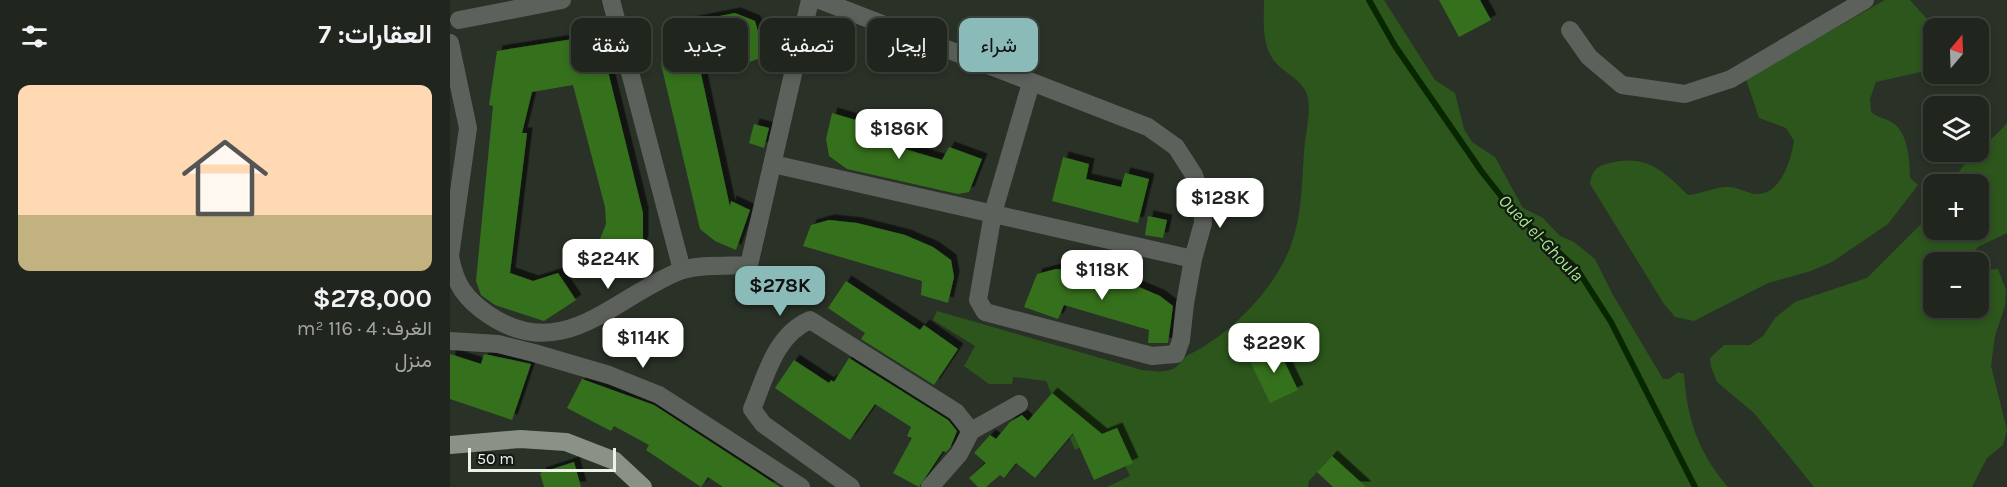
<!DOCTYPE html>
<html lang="ar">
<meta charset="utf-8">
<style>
:root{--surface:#20251d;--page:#282d26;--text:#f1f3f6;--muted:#a2a5a4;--line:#3d423b;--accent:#8bbbb9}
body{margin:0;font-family:Karla,Vazirmatn,sans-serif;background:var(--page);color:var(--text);direction:rtl;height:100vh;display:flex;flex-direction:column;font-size:22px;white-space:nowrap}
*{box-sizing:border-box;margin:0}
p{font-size:20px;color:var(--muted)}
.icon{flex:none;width:33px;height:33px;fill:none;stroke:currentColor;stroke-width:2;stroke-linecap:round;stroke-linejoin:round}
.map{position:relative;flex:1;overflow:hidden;direction:ltr}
.details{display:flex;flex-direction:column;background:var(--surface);width:450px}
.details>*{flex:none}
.top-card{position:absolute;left:18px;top:18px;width:570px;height:54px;direction:rtl;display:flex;gap:12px}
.needle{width:39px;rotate:19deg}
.buttons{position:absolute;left:1473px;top:18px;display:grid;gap:12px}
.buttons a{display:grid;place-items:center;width:66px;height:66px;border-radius:12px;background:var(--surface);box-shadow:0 3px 9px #0003,0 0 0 2px var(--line);font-size:30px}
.scale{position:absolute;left:18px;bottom:15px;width:148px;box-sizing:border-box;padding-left:6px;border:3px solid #ecf1eb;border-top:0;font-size:16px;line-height:21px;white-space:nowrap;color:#ecf1eb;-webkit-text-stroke:4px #151814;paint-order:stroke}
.price{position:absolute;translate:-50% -51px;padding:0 14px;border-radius:12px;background:#fff;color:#222;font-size:20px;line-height:39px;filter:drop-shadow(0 2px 3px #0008)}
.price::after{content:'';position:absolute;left:50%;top:36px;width:18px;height:14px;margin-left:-9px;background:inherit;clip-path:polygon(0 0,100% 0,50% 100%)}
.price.selected{background:var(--accent);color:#111}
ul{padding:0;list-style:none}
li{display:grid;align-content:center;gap:12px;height:318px;padding:0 18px}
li+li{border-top:2px solid var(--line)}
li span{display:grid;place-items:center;height:186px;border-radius:12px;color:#555}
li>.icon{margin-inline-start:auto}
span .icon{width:108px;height:108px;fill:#fffc;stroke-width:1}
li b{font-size:26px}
h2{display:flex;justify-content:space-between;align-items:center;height:72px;padding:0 18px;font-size:26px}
.tag{padding:0 21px;border-radius:12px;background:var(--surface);box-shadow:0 3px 9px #0003,0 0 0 2px var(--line);font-size:21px;line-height:54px}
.tag.selected{background:var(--accent);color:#111}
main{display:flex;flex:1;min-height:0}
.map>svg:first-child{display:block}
.green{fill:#2c561c}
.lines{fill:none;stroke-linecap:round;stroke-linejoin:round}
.stream{stroke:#082700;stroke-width:6}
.building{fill:#36701f;filter:url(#shadow)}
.minor{stroke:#5d615c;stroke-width:18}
.major{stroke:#8a9288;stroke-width:18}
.labels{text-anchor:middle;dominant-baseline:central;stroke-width:4.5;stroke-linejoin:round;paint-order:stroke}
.water-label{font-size:18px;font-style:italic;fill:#9dec83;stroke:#151814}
</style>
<main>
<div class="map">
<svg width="1557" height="487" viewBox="0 0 1557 487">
<defs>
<filter id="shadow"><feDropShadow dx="5.5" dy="-5.5" stdDeviation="0" flood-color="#0009"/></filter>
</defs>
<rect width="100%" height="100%" fill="#2a3127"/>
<!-- green -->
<g class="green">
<path d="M 814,0 L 934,0 L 985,80 L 1005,93 L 1014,129 L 1022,142 L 1045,157 L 1073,208 L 1093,218 L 1110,236 L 1124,242 L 1145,259 L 1163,295 L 1213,379 L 1219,379 L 1228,372 L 1234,374 C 1237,419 1248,452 1278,487 L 906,487 L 878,460 L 859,481 L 858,487 L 657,487 L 680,476 L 659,432 L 625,450 L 596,381 L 563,377 L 562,384 L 539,384 L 514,366 L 525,346 L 483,320 L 487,311 L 692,370 C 704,371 718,374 727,366 C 732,362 734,357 740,354 C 781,334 828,286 842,242 C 852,214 852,181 854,152 C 855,136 861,114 858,98 C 855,81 834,73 825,62 C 811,45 814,20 814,0 Z"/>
<path d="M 1435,0 L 1460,0 L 1485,28 L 1483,63 L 1475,71 L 1426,82 L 1420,99 L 1421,112 C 1428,118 1436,118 1443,123 C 1458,132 1460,163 1460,178 L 1468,185 L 1438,224 L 1382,262 L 1361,271 L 1318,283 L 1244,321 L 1225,317 L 1214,304 L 1140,184 C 1142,171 1146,166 1160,163 C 1197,154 1212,170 1238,195 C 1251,194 1262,188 1275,187 C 1287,186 1296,193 1306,194 C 1331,195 1341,160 1344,141 L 1336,128 L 1309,118 L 1296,79 Z"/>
<path d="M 1557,123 L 1557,233 L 1528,247 L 1520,255 L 1520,262 L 1484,262 L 1484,308 L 1528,308 L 1529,270 L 1548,269 L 1556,290 L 1555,306 L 1545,336 L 1541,366 L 1557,430 L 1553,445 L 1537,458 L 1522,487 L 1364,487 L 1304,413 L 1267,382 L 1261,367 L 1260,358 L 1274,345 L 1300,345 L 1313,336 L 1325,318 L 1345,302 L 1417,278 L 1483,212 L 1484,230 L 1528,230 L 1528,184 L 1503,184 C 1512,158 1540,144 1557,123 Z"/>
</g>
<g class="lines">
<!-- stream -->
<path class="stream" d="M 919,0 L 945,46 L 1032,172 L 1062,210 L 1127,269 L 1161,322 L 1245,487"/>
</g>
<!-- building -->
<g class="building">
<path d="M 989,0 L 1030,0 L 1041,20 L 1009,37 Z"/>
<path d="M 285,13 L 305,21 L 315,56 L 289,66 L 278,50 L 259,53 L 248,60 L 280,207 L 281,201 L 300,210 L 286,250 L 265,241 L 250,229 L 211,64 L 211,44 L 220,30 L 234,23 Z"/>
<path d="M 149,35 L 193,213 L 193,241 L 184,260 L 164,280 L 137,257 L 150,239 L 156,224 L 155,207 L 123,85 L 82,92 L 72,133 L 77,133 L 60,273 L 83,281 L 108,273 L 126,300 L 94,321 L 45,305 L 31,295 L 26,281 L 43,106 L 39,105 L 47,51 Z"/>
<path d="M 382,113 L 409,121 L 408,135 L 492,160 L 499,147 L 532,159 L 519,192 L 508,194 L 397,169 L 379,156 L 376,139 Z"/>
<path d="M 304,124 L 319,128 L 314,148 L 299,143 Z"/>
<path d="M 613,157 L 639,164 L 636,179 L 671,187 L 675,173 L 699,179 L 688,223 L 602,201 Z"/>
<path d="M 698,216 L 717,220 L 713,238 L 695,235 Z"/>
<path d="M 379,220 L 407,223 L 455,235 L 483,247 L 501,260 L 504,277 L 498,303 L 471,295 L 472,281 L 353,246 L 361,225 Z"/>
<path d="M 606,269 L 634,272 L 682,284 L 710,296 L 723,306 L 718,343 L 698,343 L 699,330 L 614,305 L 608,319 L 574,307 L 587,274 Z"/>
<path d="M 396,281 L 470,330 L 474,325 L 508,349 L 484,385 L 411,339 L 415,333 L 378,308 Z"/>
<path d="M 827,346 L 848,390 L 820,403 L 799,359 Z"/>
<path d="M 0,354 L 31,364 L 34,354 L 81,364 L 62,420 L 0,399 Z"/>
<path d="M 399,358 L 498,420 L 507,431 L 500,448 L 496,452 L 493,451 L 469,487 L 443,473 L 462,438 L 457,436 L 461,427 L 425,404 L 400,440 L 325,388 L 344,360 L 379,383 L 381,380 L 384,382 Z"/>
<path d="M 132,379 L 204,405 L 330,487 L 273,487 L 258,477 L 251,487 L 196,450 L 199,445 L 164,426 L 161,431 L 117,408 Z"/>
<path d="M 602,393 L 652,434 L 667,428 L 683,463 L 644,480 L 623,433 L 585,478 L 566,463 L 554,478 L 550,475 L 536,487 L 528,487 L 519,478 L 536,463 L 524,453 L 540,435 L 546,439 L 560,422 L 572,415 L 578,421 Z"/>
<path d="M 882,456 L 916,487 L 883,487 L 867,472 Z"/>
<path d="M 124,462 L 131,487 L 94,487 L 90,473 Z"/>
</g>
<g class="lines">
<!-- minor -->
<g class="minor">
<path d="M 161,0 L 232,270"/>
<path d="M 9,20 L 112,0"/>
<path d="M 1120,30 L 1139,57 L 1172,85 L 1235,94 L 1281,79 L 1415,0"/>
<path d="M 0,43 L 18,128 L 0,256 C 5,284 15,299 39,315 C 113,365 164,297 230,271 C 246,264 280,266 299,265 L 360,0"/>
<path d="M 581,83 L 543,213 L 528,300 L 535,312 L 702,356 L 726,354 L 731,340 L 735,304 L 743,259"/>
<path d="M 323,164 L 743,259 L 753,223 L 752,199 L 744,175 L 726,147 L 698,127 L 370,0"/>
<path d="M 0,341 L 48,344 L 84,353 L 159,375 L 209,395 L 351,487"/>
<path d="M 401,487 L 313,424 L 302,409 C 316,376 325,335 360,320 L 506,412 L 521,431"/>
<path d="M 480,487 L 509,454 L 521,431 L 569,404"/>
</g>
<!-- major -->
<path class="major" d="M 0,445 L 70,439 L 116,442 L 165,461 L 193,487"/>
</g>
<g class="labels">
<!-- water labels -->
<g class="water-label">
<text transform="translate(1091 238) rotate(46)">Oued el-Ghoula</text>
</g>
</g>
</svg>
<div class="buttons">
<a><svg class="needle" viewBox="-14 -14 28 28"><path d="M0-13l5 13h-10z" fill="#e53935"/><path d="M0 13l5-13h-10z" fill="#a2a5a4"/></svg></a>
<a><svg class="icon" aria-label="layers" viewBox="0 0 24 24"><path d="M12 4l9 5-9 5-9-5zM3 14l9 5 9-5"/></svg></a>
<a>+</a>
<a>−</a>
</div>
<div class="scale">50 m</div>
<b class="price" style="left:449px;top:160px">$186K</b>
<b class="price" style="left:770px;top:229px">$128K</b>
<b class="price" style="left:158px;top:290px">$224K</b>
<b class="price" style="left:652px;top:301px">$118K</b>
<b class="price selected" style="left:330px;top:317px">$278K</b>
<b class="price" style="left:193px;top:369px">$114K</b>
<b class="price" style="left:824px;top:374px">$229K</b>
<div class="top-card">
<a class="tag selected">شراء</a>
<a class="tag">إيجار</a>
<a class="tag">تصفية</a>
<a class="tag">جديد</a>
<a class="tag">شقة</a>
</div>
</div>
<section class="details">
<h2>العقارات: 7<svg class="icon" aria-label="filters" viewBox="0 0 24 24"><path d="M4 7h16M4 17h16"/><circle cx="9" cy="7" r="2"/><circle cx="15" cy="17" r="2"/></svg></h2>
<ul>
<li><span style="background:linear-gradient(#ffd9b3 70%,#c2b280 0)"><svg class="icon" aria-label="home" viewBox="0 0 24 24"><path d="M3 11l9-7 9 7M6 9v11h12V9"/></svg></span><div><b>$278,000</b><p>الغرف: 4 · 116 m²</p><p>منزل</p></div></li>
</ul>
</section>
</main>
